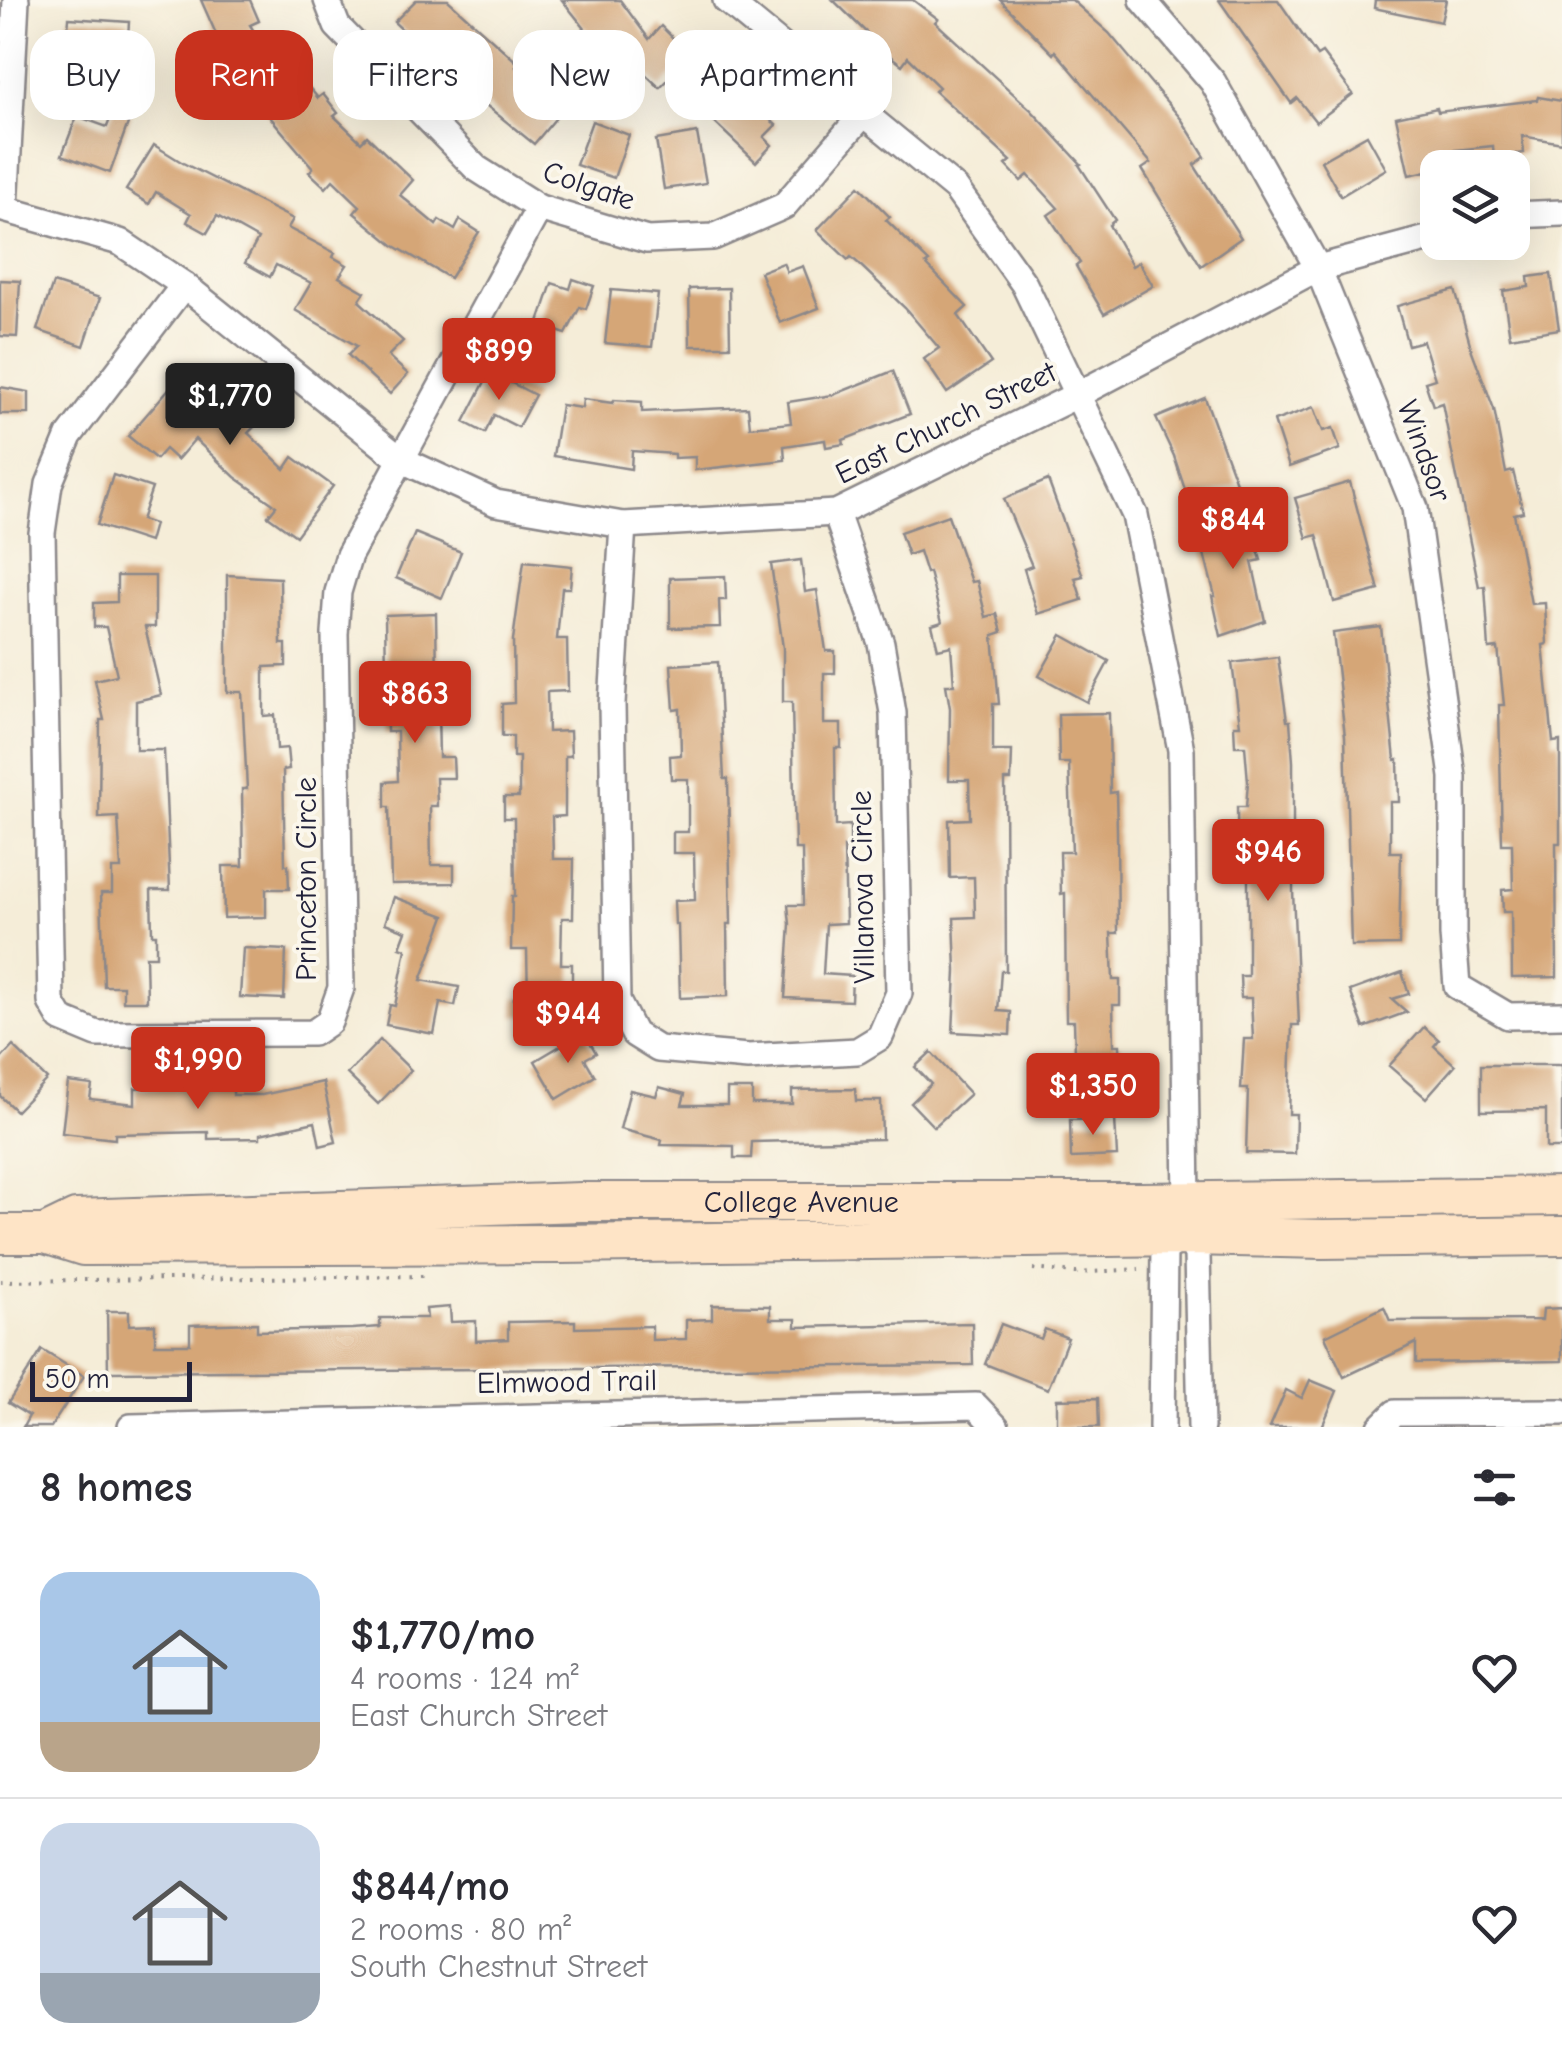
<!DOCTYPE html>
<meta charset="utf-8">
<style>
:root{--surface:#fff;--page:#f2f2f3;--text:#2b2b33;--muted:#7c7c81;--line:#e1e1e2;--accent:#c8321e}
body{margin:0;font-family:"Comic Neue",sans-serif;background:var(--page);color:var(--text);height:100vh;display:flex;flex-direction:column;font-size:38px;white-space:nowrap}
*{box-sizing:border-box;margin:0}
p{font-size:32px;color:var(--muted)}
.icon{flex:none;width:55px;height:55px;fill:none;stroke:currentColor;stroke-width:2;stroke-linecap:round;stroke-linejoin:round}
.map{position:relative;height:1427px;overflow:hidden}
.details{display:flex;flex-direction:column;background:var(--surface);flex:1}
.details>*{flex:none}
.top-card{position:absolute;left:30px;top:30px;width:1000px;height:90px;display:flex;gap:20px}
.fabs{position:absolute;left:1420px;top:150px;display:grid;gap:20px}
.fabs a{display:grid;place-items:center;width:110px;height:110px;border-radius:20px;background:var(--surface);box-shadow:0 10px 40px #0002;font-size:50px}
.scale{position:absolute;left:30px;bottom:25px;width:162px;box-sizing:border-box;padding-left:10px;border:5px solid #22223b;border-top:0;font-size:28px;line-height:35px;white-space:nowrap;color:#22223b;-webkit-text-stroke:8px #fbf7ec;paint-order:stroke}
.price{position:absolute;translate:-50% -85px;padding:0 22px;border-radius:10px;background:var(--accent);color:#fff;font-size:32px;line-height:65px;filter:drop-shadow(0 2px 5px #0008)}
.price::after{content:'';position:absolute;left:50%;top:60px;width:30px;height:22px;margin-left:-15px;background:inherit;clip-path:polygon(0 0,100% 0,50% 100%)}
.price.current{background:#222;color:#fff}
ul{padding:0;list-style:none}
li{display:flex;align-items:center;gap:30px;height:250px;padding:0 40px}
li+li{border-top:2px solid var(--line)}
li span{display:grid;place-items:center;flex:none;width:280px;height:200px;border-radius:30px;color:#555}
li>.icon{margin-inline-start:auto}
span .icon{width:120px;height:120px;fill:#fffc;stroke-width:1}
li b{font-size:42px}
h2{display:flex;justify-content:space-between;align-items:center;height:120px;padding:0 40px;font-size:42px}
.tag{padding:0 35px;border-radius:30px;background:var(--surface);box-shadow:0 10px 40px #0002;font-size:35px;line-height:90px}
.tag.current{background:var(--accent);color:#fff}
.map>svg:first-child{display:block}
.building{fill:#d5a677}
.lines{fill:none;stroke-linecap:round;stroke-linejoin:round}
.street-casing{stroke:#8c888a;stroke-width:30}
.secondary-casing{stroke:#8c888a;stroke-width:42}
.path{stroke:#8c888a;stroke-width:4;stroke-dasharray:2.5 8;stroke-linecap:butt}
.street{stroke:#fff;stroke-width:25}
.secondary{stroke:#fee4c6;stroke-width:38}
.labels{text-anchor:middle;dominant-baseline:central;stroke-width:8;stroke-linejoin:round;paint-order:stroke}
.street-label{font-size:30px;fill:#22223b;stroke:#fbf7ec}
</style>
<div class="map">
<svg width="1562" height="1427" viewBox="0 0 1562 1427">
<rect width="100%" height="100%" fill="#fbf7ec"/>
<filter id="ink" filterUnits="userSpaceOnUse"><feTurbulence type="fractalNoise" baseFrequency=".01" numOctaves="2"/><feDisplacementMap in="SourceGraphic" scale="20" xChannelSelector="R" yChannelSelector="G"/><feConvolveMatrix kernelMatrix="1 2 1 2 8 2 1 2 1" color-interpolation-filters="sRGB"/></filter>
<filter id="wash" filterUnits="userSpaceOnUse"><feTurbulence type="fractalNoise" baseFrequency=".0048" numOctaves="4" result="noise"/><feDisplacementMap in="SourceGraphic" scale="40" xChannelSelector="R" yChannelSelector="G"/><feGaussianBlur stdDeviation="2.25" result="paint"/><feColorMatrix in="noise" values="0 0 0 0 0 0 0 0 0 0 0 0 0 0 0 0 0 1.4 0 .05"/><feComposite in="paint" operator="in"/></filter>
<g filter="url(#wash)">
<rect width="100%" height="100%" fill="#f5edd8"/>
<g id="blocks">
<!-- building -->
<g class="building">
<path d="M 201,0 L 250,0 L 259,21 L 250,25 L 294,96 L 307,85 L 318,98 L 323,94 L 338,113 L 334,116 L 361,142 L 367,136 L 413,180 L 400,195 L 436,225 L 439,220 L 455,230 L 460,220 L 479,232 L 450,278 L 393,245 L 354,213 L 360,206 L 333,180 L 326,188 L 309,172 L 313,168 L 253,97 L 235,108 L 208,65 L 225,54 Z"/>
<path d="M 416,0 L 448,0 L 519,64 L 516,67 L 565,107 L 534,144 L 482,102 L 479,105 L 463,89 L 470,80 L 440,51 L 432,58 L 394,22 Z"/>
<path d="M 562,0 L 620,0 L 649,39 L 661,26 L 691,56 L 660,88 L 640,69 L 630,79 L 613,62 L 621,40 L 607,56 Z"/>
<path d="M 833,0 L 913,0 L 938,19 L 935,22 L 1030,109 L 1081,164 L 1079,165 L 1115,220 L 1109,225 L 1132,266 L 1139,262 L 1153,286 L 1104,314 L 1076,266 L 1080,263 L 1048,215 L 1058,208 L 1028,175 L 1021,181 L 1006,165 L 1011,161 L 935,91 L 939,87 L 908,57 L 902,65 L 868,39 L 870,36 Z"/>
<path d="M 1000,0 L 1072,0 L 1109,33 L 1182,120 L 1205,157 L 1194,165 L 1241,238 L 1201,266 L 1142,169 L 1151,163 L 1055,51 L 1053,54 Z"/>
<path d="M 1219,0 L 1278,0 L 1317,56 L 1322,53 L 1353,94 L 1316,122 L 1297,98 L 1291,103 Z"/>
<path d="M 1375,0 L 1446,0 L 1441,22 L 1374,8 Z"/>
<path d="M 69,18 L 129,22 L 126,67 L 83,64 L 85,44 L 67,42 Z"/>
<path d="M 743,94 L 776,125 L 764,137 L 772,145 L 756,162 L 715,123 Z"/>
<path d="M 1538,97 L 1562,101 L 1562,143 L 1522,136 L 1524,153 L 1494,157 L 1493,146 L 1446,151 L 1450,166 L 1409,175 L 1396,117 L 1437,108 L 1438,112 L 1537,100 Z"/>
<path d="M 114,109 L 131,115 L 110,173 L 62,155 L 77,116 L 107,127 Z"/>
<path d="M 592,121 L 629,135 L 614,178 L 576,165 Z"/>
<path d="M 697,133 L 706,183 L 664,189 L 656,140 Z"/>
<path d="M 1367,135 L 1386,169 L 1341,196 L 1321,161 Z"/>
<path d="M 154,145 L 183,163 L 293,219 L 288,228 L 335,253 L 333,257 L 347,265 L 339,277 L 365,292 L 359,301 L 403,341 L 388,356 L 408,374 L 390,394 L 348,355 L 357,346 L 295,310 L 311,283 L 276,265 L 270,277 L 245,263 L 258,239 L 217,216 L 207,233 L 187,222 L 191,214 L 156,192 L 149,204 L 126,190 Z"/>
<path d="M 859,186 L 890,217 L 886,220 L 929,262 L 926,264 L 967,307 L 958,315 L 991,363 L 947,393 L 924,359 L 939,348 L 905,308 L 858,263 L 851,257 L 848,260 L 817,230 Z"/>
<path d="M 783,263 L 787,272 L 803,266 L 819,308 L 780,323 L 760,272 Z"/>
<path d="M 1551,274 L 1559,329 L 1510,337 L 1503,291 L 1529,287 L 1528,277 Z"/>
<path d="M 573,279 L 594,286 L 586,309 L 580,307 L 566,334 L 538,325 L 552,283 L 570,289 Z"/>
<path d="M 0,280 L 20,281 L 17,337 L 0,336 Z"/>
<path d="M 53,283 L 100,298 L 84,346 L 37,330 Z"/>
<path d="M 729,288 L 730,346 L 690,346 L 689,289 Z"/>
<path d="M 611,290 L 658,294 L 652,347 L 605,343 Z"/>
<path d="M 1455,290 L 1472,351 L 1494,409 L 1506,473 L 1513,471 L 1523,512 L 1514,514 L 1531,604 L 1545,603 L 1547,644 L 1543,645 L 1553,742 L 1560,741 L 1560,843 L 1556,843 L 1557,977 L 1512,978 L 1511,912 L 1503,912 L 1502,890 L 1513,889 L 1512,844 L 1502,844 L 1499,705 L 1504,705 L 1498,648 L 1489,649 L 1485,586 L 1479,587 L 1442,403 L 1433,406 L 1425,382 L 1435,379 L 1423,341 L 1408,345 L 1397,306 Z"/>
<path d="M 186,369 L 206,386 L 210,382 L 229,399 L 255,426 L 248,433 L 285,469 L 293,457 L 333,486 L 296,536 L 268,516 L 276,506 L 235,477 L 195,439 L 177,460 L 165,449 L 156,459 L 128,436 Z"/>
<path d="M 893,371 L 910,414 L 843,440 L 844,444 L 826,447 L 825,440 L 784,446 L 785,460 L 695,470 L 695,457 L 674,458 L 674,454 L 632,451 L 631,469 L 553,456 L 561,405 L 582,408 L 583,399 L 613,403 L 614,400 L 642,402 L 642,412 L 748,407 L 750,427 L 791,423 L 788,402 L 833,395 Z"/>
<path d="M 490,372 L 535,395 L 518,427 L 494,415 L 485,433 L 464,422 Z"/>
<path d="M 0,387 L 29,392 L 29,414 L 0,414 Z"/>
<path d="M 1205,398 L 1237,485 L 1189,502 L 1174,456 L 1156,418 Z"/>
<path d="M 1314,407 L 1323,431 L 1333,428 L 1340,449 L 1289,467 L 1274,421 Z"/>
<path d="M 113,475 L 152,488 L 141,520 L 154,524 L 149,542 L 97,525 Z"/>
<path d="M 1048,480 L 1083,576 L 1075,578 L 1082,600 L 1038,614 L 1024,569 L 1032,566 L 1004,499 Z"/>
<path d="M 1350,482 L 1379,590 L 1334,602 L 1317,535 L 1307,538 L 1295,498 Z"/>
<path d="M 1247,513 L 1261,560 L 1252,562 L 1265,621 L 1221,636 L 1212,596 L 1215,596 L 1197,527 Z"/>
<path d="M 948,515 L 971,582 L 977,581 L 986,617 L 997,614 L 1002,632 L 993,635 L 999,704 L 993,704 L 993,751 L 1012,751 L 1011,780 L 1005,780 L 1006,971 L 1001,971 L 998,1011 L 1011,1012 L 1010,1035 L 953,1032 L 956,971 L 954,918 L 975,917 L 974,877 L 950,878 L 949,820 L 970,819 L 969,780 L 949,780 L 950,708 L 946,685 L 954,685 L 951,646 L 938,649 L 932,625 L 942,622 L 929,572 L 926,573 L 919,551 L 908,555 L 900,532 Z"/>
<path d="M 415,533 L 461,552 L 442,598 L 396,578 Z"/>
<path d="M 801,560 L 805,592 L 817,590 L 826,651 L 835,651 L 835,673 L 824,673 L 824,724 L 841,724 L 841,748 L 835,748 L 836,826 L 850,825 L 850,847 L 844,847 L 846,923 L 826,924 L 823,974 L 852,976 L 851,1001 L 785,998 L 790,924 L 788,905 L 803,905 L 802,849 L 795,849 L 792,702 L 783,702 L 783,648 L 771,564 Z"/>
<path d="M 524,561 L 572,566 L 570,588 L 562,588 L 557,639 L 567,639 L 568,691 L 547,692 L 548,732 L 570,731 L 571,756 L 565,756 L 565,816 L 552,817 L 553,859 L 574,859 L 573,918 L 562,918 L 561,964 L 572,964 L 572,1015 L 514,1016 L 514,998 L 528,998 L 527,950 L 511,950 L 512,896 L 515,896 L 514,818 L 504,818 L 504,797 L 519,797 L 519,757 L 513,757 L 513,736 L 502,736 L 502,704 L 514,703 L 513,640 Z"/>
<path d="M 227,575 L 280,578 L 281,644 L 286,644 L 286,666 L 264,667 L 264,716 L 275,715 L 277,749 L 287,748 L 289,769 L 283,770 L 285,865 L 288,865 L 289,889 L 266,889 L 266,917 L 224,918 L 223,866 L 243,866 L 242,789 L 247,789 L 242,692 L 227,692 Z"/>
<path d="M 117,576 L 155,576 L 155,627 L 145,627 L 161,695 L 136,701 L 136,750 L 164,750 L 170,890 L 151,890 L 152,934 L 156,934 L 156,956 L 146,956 L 147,1001 L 123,1001 L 123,986 L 104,986 L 101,893 L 112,893 L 112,869 L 121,869 L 118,817 L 99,818 L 100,720 L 104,720 L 95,680 L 117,675 L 106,627 L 94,627 L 94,603 L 117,602 Z"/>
<path d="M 725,576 L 726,600 L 719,600 L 720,627 L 670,628 L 670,578 Z"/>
<path d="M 436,613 L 437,683 L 448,683 L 449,709 L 438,709 L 439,757 L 453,757 L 454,778 L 436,778 L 437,806 L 430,806 L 431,865 L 454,865 L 454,883 L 391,884 L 389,807 L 385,807 L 385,782 L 398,781 L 397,732 L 387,732 L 385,615 Z"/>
<path d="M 1381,627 L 1395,760 L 1398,760 L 1399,802 L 1390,802 L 1390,852 L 1401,852 L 1399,945 L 1351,946 L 1345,736 L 1333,633 Z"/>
<path d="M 1062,635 L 1109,661 L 1087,702 L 1039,676 Z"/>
<path d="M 1278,657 L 1287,721 L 1290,721 L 1293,762 L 1293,891 L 1299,1025 L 1292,1025 L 1289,1114 L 1296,1114 L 1295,1154 L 1246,1153 L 1248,1089 L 1241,1089 L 1244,1039 L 1253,1039 L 1251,998 L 1241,998 L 1240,976 L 1248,976 L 1248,876 L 1238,876 L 1237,807 L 1246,807 L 1248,782 L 1245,746 L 1235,746 L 1234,725 L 1240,725 L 1232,663 Z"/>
<path d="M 718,662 L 724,779 L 728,779 L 731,924 L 727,924 L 728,996 L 680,998 L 678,925 L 675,925 L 674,901 L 695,900 L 694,853 L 673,853 L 673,832 L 688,832 L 688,779 L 671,779 L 670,756 L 681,755 L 680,709 L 674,710 L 671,665 Z"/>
<path d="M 1109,713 L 1110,793 L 1116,792 L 1117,831 L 1118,933 L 1111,933 L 1113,980 L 1120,980 L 1120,1005 L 1113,1005 L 1114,1045 L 1120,1045 L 1121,1083 L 1076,1085 L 1074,1021 L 1066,1021 L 1065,893 L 1061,894 L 1060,852 L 1072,852 L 1069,763 L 1059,763 L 1058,714 Z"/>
<path d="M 394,897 L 445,916 L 421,980 L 459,987 L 455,1006 L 440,1003 L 434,1034 L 386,1025 L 390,1005 L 395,1006 L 406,949 L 400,947 L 406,931 L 385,923 Z"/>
<path d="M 243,948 L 286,950 L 284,999 L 240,997 Z"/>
<path d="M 1402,972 L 1409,994 L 1392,999 L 1407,1012 L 1364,1028 L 1350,991 Z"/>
<path d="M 1424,1027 L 1439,1040 L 1434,1046 L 1455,1065 L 1426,1098 L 1389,1066 Z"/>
<path d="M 584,1032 L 596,1053 L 585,1059 L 595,1076 L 557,1099 L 535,1061 Z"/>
<path d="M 380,1040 L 411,1070 L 378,1104 L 347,1074 Z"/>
<path d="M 13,1046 L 47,1079 L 16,1111 L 0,1096 L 0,1060 Z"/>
<path d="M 931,1052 L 970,1094 L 934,1127 L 911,1103 L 931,1084 L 915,1067 Z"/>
<path d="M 1481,1065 L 1562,1065 L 1562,1148 L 1546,1148 L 1546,1110 L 1481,1111 Z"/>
<path d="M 68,1082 L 92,1085 L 90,1099 L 135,1104 L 135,1088 L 233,1085 L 233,1095 L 262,1095 L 323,1082 L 336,1142 L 320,1146 L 315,1122 L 260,1134 L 260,1138 L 208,1139 L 208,1132 L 115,1134 L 115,1139 L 62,1133 Z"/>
<path d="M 659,1087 L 685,1094 L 682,1105 L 727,1105 L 727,1089 L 752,1089 L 752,1104 L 792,1104 L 792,1090 L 855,1089 L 856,1101 L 881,1101 L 882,1139 L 752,1142 L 751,1158 L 734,1158 L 734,1146 L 661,1145 L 662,1140 L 620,1129 L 630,1090 L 656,1096 Z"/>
<path d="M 1115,1119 L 1117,1156 L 1071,1158 L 1070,1120 Z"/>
<path d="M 712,1305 L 770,1306 L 770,1319 L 796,1319 L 796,1327 L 972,1323 L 973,1365 L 108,1372 L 107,1311 L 129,1311 L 129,1325 L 155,1324 L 155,1344 L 190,1344 L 190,1325 L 257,1323 L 257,1331 L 352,1329 L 380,1327 L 380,1318 L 427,1318 L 426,1309 L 450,1307 L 451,1322 L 476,1321 L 476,1341 L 508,1339 L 508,1322 L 575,1321 L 575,1328 L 652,1326 L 652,1340 L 686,1339 L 686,1320 L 712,1319 Z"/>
<path d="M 1384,1307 L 1390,1321 L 1542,1320 L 1543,1309 L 1562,1308 L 1562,1361 L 1416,1363 L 1416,1343 L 1344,1377 L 1325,1336 Z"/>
<path d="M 1001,1324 L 1041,1339 L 1045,1329 L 1068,1338 L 1048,1389 L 985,1364 Z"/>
<path d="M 42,1350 L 84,1376 L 51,1427 L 23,1427 L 29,1416 L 8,1403 Z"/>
<path d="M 1310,1380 L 1337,1391 L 1322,1427 L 1270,1427 L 1286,1390 L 1302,1398 Z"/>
<path d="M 1098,1398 L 1099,1427 L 1057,1427 L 1057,1399 Z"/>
</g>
</g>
</g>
<g filter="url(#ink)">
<use href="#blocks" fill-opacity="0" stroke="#8c888a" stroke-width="2.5"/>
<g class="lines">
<defs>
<g id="street">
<path d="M 327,0 L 337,26 L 476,168 L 539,208 L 647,240 L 713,237 L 784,206 L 865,112"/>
<path d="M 726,0 L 956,189 L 1024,284 L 1135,515 L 1181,750 L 1187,1201"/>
<path d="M 1143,0 L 1213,82 L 1318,268 L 1415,508 L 1453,777 L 1453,935 L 1457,986 L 1508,1016 L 1562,1015"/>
<path d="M 0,208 L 120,242 L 184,285 L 400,459 L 496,503 L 623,525 L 836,513 L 1077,395 L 1318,268 L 1438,236"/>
<path d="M 5,209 L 16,0"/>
<path d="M 1512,215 L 1562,213"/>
<path d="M 184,285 L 69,436 L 49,484 L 42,533 L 51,1002 L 61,1019 L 97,1034 L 313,1033 L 329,1022 L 341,988 L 335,634 L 338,592 L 349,555 L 539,208"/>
<path d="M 623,525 L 612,704 L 617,1001 L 634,1034 L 658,1049 L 748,1057 L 857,1051 L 880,1037 L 899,993 L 893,713 L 881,643 L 836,513"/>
<path d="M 131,1427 L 976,1406 L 996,1427"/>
<path d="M 1162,1427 L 1164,1249 L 1187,1236 L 1197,1254 L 1201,1427"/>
<path d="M 1381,1427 L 1395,1413 L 1562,1412"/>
</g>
<g id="secondary">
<path d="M 0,1234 L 45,1234 L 83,1246 L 560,1244 L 1187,1236 L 1323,1239 L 1562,1236"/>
<path id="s1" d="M 45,1234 L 76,1219 L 581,1202 L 1142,1202 L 1562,1196"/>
</g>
</defs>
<!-- street casing -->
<use href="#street" class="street-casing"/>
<!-- secondary casing -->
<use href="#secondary" class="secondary-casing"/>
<!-- path -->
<g class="path">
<path d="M 1033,1269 L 1076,1273 L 1139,1269"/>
<path d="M 0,1281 L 429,1276"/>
</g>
<!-- street -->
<use href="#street" class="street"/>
<!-- secondary -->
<use href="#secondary" class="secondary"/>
</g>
</g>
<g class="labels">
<!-- street labels -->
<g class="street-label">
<text transform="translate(589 186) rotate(19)">Colgate</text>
<text transform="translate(946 423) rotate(-26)">East Church Street</text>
<text transform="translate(1424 451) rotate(70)">Windsor</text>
<text transform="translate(306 879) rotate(-90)">Princeton Circle</text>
<text transform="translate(863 887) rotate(-91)">Villanova Circle</text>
<text stroke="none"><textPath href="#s1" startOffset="760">College Avenue</textPath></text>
<text transform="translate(567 1382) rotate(-1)">Elmwood Trail</text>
</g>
</g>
</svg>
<div class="fabs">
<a><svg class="icon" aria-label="layers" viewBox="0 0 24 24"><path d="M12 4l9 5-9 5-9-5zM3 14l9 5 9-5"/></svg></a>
</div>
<div class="scale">50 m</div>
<b class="price" style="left:499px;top:403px">$899</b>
<b class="price current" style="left:230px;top:448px">$1,770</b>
<b class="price" style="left:1233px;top:572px">$844</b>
<b class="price" style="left:415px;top:746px">$863</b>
<b class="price" style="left:1268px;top:904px">$946</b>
<b class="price" style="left:568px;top:1066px">$944</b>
<b class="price" style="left:198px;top:1112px">$1,990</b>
<b class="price" style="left:1093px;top:1138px">$1,350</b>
<div class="top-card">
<a class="tag">Buy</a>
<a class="tag current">Rent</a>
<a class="tag">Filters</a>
<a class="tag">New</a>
<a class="tag">Apartment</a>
</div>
</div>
<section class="details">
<h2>8 homes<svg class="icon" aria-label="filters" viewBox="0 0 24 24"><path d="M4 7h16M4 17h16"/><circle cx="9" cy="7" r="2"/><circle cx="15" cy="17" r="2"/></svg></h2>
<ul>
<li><span style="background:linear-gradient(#a9c7e8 75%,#b9a48a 0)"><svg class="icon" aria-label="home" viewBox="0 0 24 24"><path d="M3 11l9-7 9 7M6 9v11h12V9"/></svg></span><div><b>$1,770/mo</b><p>4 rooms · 124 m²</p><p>East Church Street</p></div><svg class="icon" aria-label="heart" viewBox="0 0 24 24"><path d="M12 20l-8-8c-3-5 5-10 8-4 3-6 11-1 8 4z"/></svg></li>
<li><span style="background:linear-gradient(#c9d6e8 75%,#9aa5b1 0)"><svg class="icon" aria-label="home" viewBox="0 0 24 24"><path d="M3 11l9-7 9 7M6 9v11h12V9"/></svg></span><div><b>$844/mo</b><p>2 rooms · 80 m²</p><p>South Chestnut Street</p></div><svg class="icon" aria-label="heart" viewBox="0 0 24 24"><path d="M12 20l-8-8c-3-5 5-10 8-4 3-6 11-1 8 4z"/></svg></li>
</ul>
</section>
